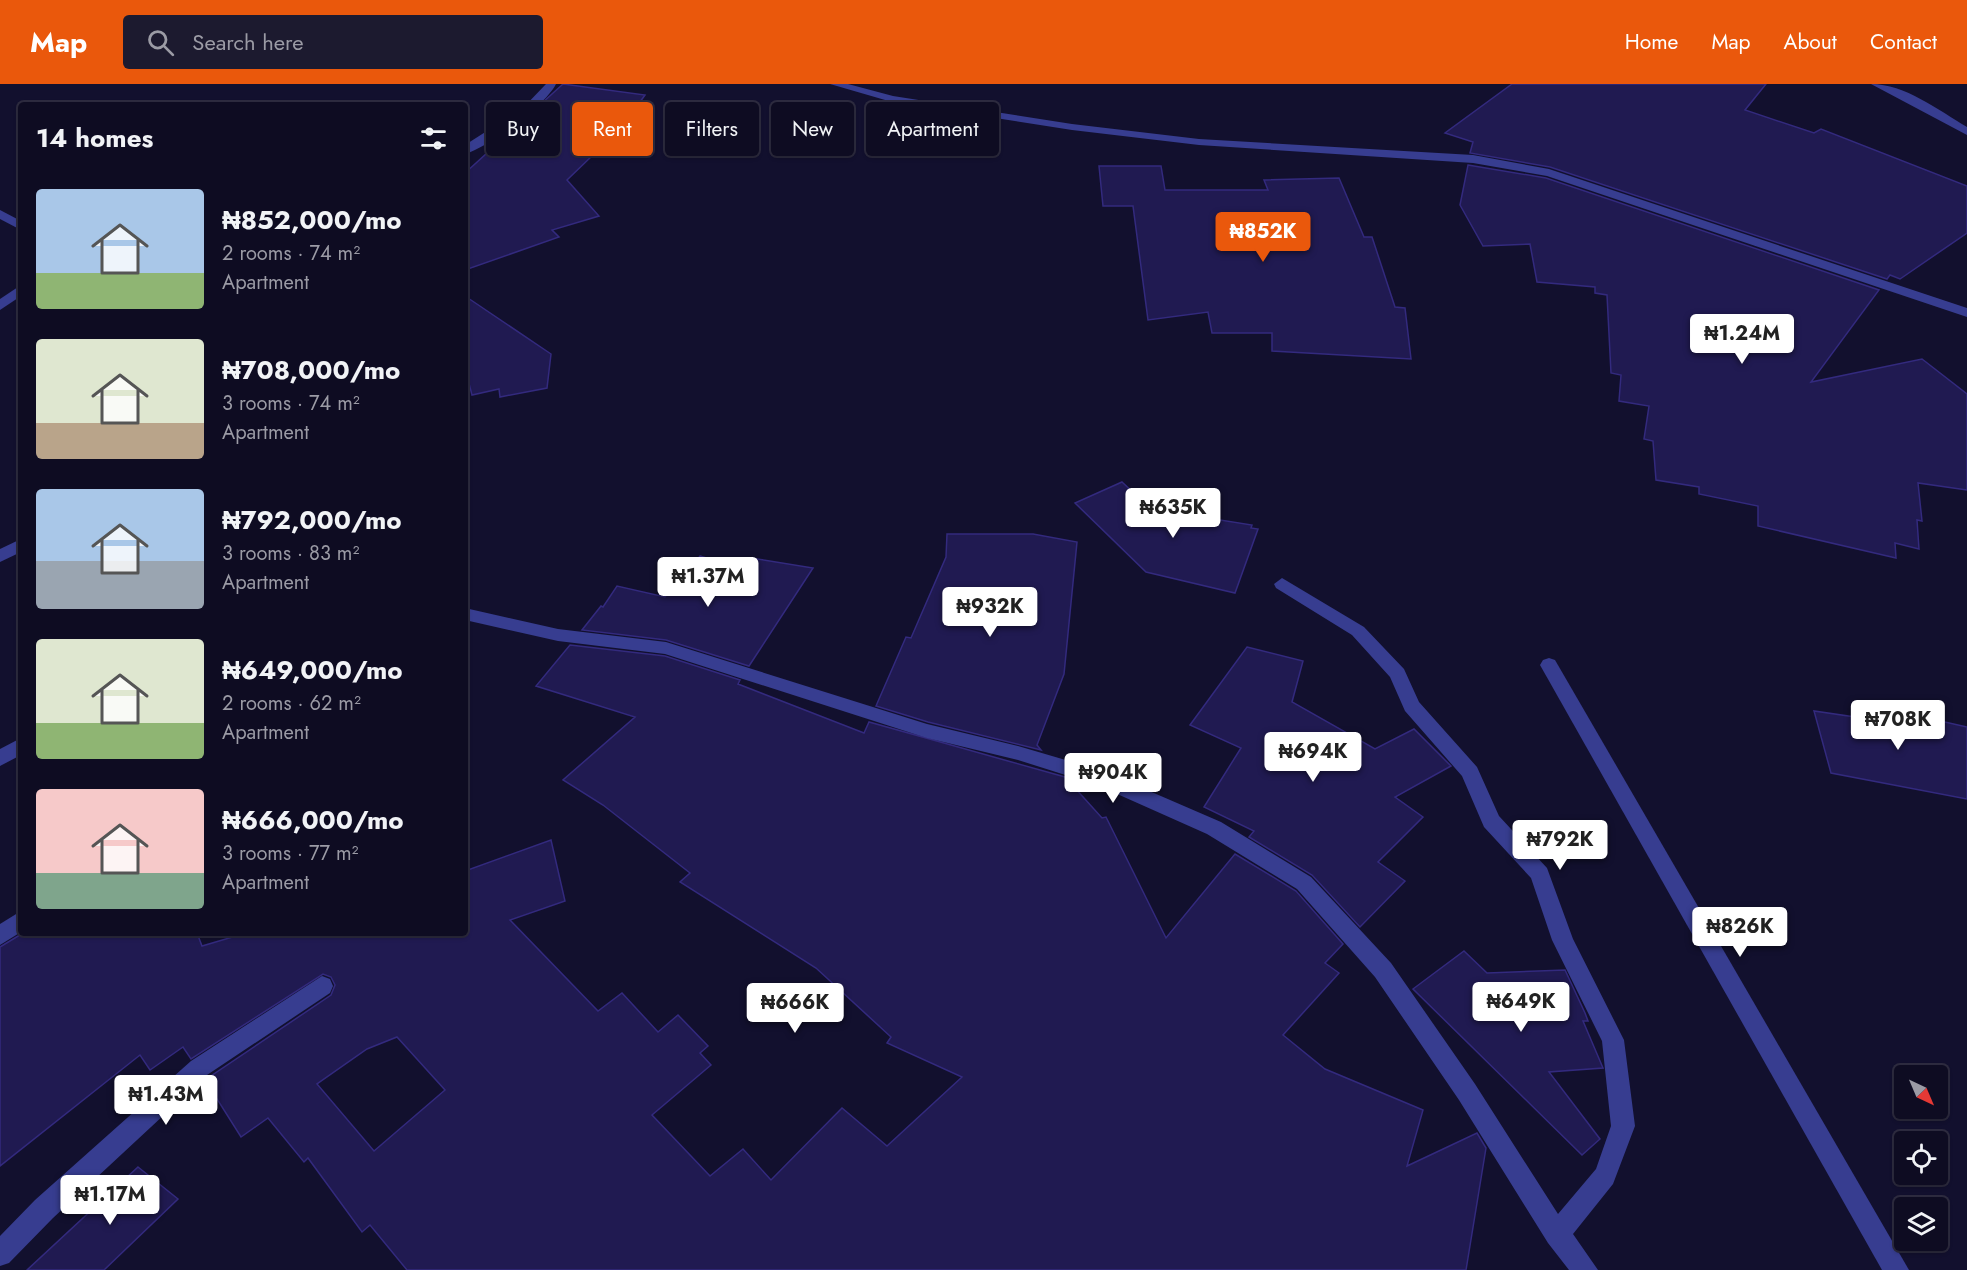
<!DOCTYPE html>
<meta charset="utf-8">
<style>
:root{--surface:#0e0c22;--page:#1c1a2f;--text:#f1f3f6;--muted:#9b9ba5;--line:#2e2c40;--accent:#ea580c}
body{margin:0;font-family:Jost,sans-serif;background:var(--page);color:var(--text);height:100vh;display:flex;flex-direction:column;font-size:22px;white-space:nowrap}
*{box-sizing:border-box;margin:0}
p{font-size:20px;color:var(--muted)}
.icon{flex:none;width:33px;height:33px;fill:none;stroke:currentColor;stroke-width:2;stroke-linecap:round;stroke-linejoin:round}
.map{position:relative;flex:1;overflow:hidden}
.sheet{position:absolute;left:18px;top:18px;width:450px;height:834px;display:flex;flex-direction:column;background:var(--surface);border-radius:6px;box-shadow:0 2px 4px #0004,0 0 0 2px var(--line)}
.sheet>*{flex:none}
.banner{position:absolute;left:486px;top:18px;width:570px;height:54px;display:flex;gap:12px}
.needle{width:39px;rotate:136deg}
.controls{position:absolute;left:1894px;top:981px;display:grid;gap:12px}
.controls a{display:grid;place-items:center;width:54px;height:54px;border-radius:6px;background:var(--surface);box-shadow:0 2px 4px #0004,0 0 0 2px var(--line);font-size:30px}
.price{position:absolute;translate:-50% -51px;padding:0 14px;border-radius:6px;background:#fff;color:#222;font-size:20px;line-height:39px;filter:drop-shadow(0 2px 3px #0008)}
.price::after{content:'';position:absolute;left:50%;top:36px;width:18px;height:14px;margin-left:-9px;background:inherit;clip-path:polygon(0 0,100% 0,50% 100%)}
.price.on{background:var(--accent);color:#fff}
ul{padding:0;list-style:none}
li{display:flex;align-items:center;gap:18px;height:150px;padding:0 18px}
li span{display:grid;place-items:center;flex:none;width:168px;height:120px;border-radius:6px;color:#555}
li>.icon{margin-inline-start:auto}
span .icon{width:72px;height:72px;fill:#fffc;stroke-width:1}
li b{font-size:26px}
h2{display:flex;justify-content:space-between;align-items:center;height:72px;padding:0 18px;font-size:26px}
.pill{padding:0 21px;border-radius:6px;background:var(--surface);box-shadow:0 2px 4px #0004,0 0 0 2px var(--line);font-size:21px;line-height:54px}
.pill.on{background:var(--accent);color:#fff}
header{display:flex;align-items:center;gap:36px;box-sizing:border-box;height:84px;padding:0 30px;background:var(--accent);color:#fff}
header strong{font-size:28px}
nav{display:flex;gap:33px;margin-inline-start:auto;font-size:21px}
.search{width:420px;height:54px;background:var(--page);display:flex;align-items:center;gap:15px;box-sizing:border-box;padding:0 21px;border-radius:6px;color:var(--muted);font-size:22px}
.map>svg:first-child{display:block}
.building{fill:#201a51;stroke:#332a7e;stroke-width:1.5;fill-rule:evenodd}
.lines{fill:none;stroke-linecap:round;stroke-linejoin:round}
.street{fill:#373d90;fill-rule:evenodd}
</style>
<header>
<strong>Map</strong>
<div class="search"><svg class="icon" aria-label="search" viewBox="0 0 24 24"><circle cx="10" cy="10" r="6"/><path d="M15 15l6 6"/></svg>Search here</div>
<nav><a>Home</a><a>Map</a><a>About</a><a>Contact</a></nav>
</header>
<div class="map">
<svg width="1967" height="1186" viewBox="0 0 1967 1186">
<rect width="100%" height="100%" fill="#12102e"/>
<!-- building -->
<g class="building">
<path d="M 563,0 L 645,11 L 622,43 L 567,96 L 599,132 L 552,146 L 559,153 L 465,186 L 465,89 Z"/>
<path d="M 1512,0 L 1766,0 L 1745,26 L 1814,49 L 1821,45 L 1967,102 L 1967,149 L 1900,195 L 1890,191 L 1887,195 L 1550,83 L 1470,69 L 1473,58 L 1445,49 Z"/>
<path d="M 1468,81 L 1546,94 L 1879,206 L 1811,298 L 1922,275 L 1967,310 L 1967,406 L 1918,399 L 1922,437 L 1917,436 L 1919,465 L 1895,459 L 1896,474 L 1758,442 L 1758,422 L 1699,410 L 1699,403 L 1656,396 L 1653,357 L 1644,355 L 1649,322 L 1619,317 L 1621,291 L 1611,289 L 1607,211 L 1595,209 L 1595,203 L 1537,198 L 1530,160 L 1483,162 L 1460,121 Z"/>
<path d="M 1099,82 L 1161,82 L 1165,106 L 1268,106 L 1264,96 L 1339,94 L 1364,153 L 1372,153 L 1395,223 L 1405,224 L 1411,275 L 1272,267 L 1272,249 L 1212,249 L 1208,228 L 1148,236 L 1133,122 L 1103,122 Z"/>
<path d="M 465,212 L 551,270 L 547,304 L 500,313 L 499,305 L 472,311 L 465,284 Z"/>
<path d="M 1122,398 L 1151,425 L 1252,441 L 1251,444 L 1258,445 L 1235,509 L 1146,488 L 1075,419 Z"/>
<path d="M 947,450 L 1033,450 L 1077,458 L 1064,590 L 1037,661 L 1041,666 L 928,638 L 876,622 L 906,553 L 911,554 L 946,473 Z"/>
<path d="M 700,472 L 746,486 L 751,474 L 813,484 L 749,582 L 666,556 L 582,546 L 601,522 L 603,523 L 617,502 L 665,513 Z"/>
<path d="M 570,561 L 665,572 L 740,596 L 738,600 L 864,649 L 869,638 L 1065,693 L 1102,734 L 1106,733 L 1166,854 L 1235,770 L 1296,807 L 1343,860 L 1325,879 L 1339,889 L 1283,951 L 1325,985 L 1423,1026 L 1407,1082 L 1477,1049 L 1486,1064 L 1466,1186 L 407,1186 L 370,1141 L 362,1148 L 308,1074 L 304,1078 L 268,1034 L 241,1053 L 205,996 L 331,911 L 335,901 L 331,893 L 323,890 L 191,975 L 183,963 L 150,986 L 140,971 L 0,1082 L 0,863 L 23,849 L 197,849 L 202,862 L 246,849 L 465,849 L 465,787 L 551,756 L 565,817 L 510,836 L 598,927 L 622,909 L 658,948 L 678,931 L 708,962 L 700,969 L 711,981 L 652,1031 L 710,1092 L 743,1065 L 771,1096 L 842,1024 L 887,1062 L 962,993 L 887,959 L 891,953 L 816,884 L 680,798 L 690,789 L 603,721 L 563,696 L 635,633 L 536,602 ZM 397,953 L 445,1006 L 374,1067 L 317,1000 L 367,965 Z"/>
<path d="M 1247,563 L 1303,577 L 1292,618 L 1375,665 L 1414,645 L 1451,682 L 1395,713 L 1423,733 L 1378,778 L 1405,797 L 1360,843 L 1312,791 L 1249,753 L 1254,747 L 1204,723 L 1241,664 L 1190,641 Z"/>
<path d="M 1874,622 L 1967,643 L 1967,715 L 1831,689 L 1814,627 L 1876,636 Z"/>
<path d="M 1464,867 L 1487,889 L 1565,886 L 1585,929 L 1588,937 L 1583,937 L 1603,984 L 1549,988 L 1600,1055 L 1582,1071 L 1413,905 Z"/>
<path d="M 138,1083 L 178,1115 L 104,1186 L 27,1186 Z"/>
</g>
<g class="lines">
<!-- street -->
<g class="street">
<path d="M 546,0 L 556,0 C 545,22 490,62 465,70 L 465,61 L 523,24 Z"/>
<path d="M 830,0 L 848,0 L 893,12 L 1072,40 L 1199,55 L 1473,71 L 1549,85 L 1967,224 L 1967,233 L 1547,92 L 1473,79 L 1199,61 L 1072,46 L 892,18 Z"/>
<path d="M 1871,0 C 1905,0 1938,26 1967,43 L 1967,51 Z"/>
<path d="M 0,126 L 21,137 L 21,146 L 0,135 Z"/>
<path d="M 21,201 L 21,212 L 0,226 L 0,215 Z"/>
<path d="M 21,455 L 21,468 L 0,478 L 0,465 Z"/>
<path d="M 1282,494 L 1364,543 L 1404,585 L 1419,618 L 1477,683 L 1499,732 L 1547,784 L 1573,855 L 1624,956 L 1635,1042 L 1613,1100 L 1573,1150 L 1598,1186 L 1569,1186 L 1548,1159 L 1459,1016 L 1375,893 L 1297,805 L 1207,750 L 1097,701 L 1018,676 L 927,654 L 665,570 L 558,557 L 465,536 L 465,524 L 558,545 L 666,558 L 927,640 L 1018,662 L 1103,687 L 1221,738 L 1311,793 L 1391,879 L 1475,1000 L 1558,1130 L 1596,1085 L 1611,1042 L 1602,957 L 1552,856 L 1531,794 L 1484,743 L 1462,692 L 1405,627 L 1390,593 L 1352,551 L 1276,504 L 1274,500 Z"/>
<path d="M 1549,574 L 1555,576 L 1909,1186 L 1882,1186 L 1540,581 L 1543,576 Z"/>
<path d="M 21,654 L 21,671 L 0,682 L 0,665 Z"/>
<path d="M 21,827 L 21,848 L 0,861 L 0,840 Z"/>
<path d="M 322,892 L 330,895 L 333,902 L 330,909 L 207,991 L 53,1134 L 9,1179 L 0,1182 L 0,1152 L 35,1116 L 191,977 Z"/>
</g>
</g>
</svg>
<div class="controls">
<a><svg class="needle" viewBox="-14 -14 28 28"><path d="M0-13l5 13h-10z" fill="#e53935"/><path d="M0 13l5-13h-10z" fill="#9b9ba5"/></svg></a>
<a><svg class="icon" aria-label="locate" viewBox="0 0 24 24"><circle cx="12" cy="12" r="6"/><path d="M12 2v4M12 18v4M2 12h4M18 12h4"/></svg></a>
<a><svg class="icon" aria-label="layers" viewBox="0 0 24 24"><path d="M12 4l9 5-9 5-9-5zM3 14l9 5 9-5"/></svg></a>
</div>
<b class="price on" style="left:1263px;top:179px">₦852K</b>
<b class="price" style="left:1742px;top:281px">₦1.24M</b>
<b class="price" style="left:1173px;top:455px">₦635K</b>
<b class="price" style="left:708px;top:524px">₦1.37M</b>
<b class="price" style="left:990px;top:554px">₦932K</b>
<b class="price" style="left:1898px;top:667px">₦708K</b>
<b class="price" style="left:1313px;top:699px">₦694K</b>
<b class="price" style="left:1113px;top:720px">₦904K</b>
<b class="price" style="left:1560px;top:787px">₦792K</b>
<b class="price" style="left:1740px;top:874px">₦826K</b>
<b class="price" style="left:1521px;top:949px">₦649K</b>
<b class="price" style="left:795px;top:950px">₦666K</b>
<b class="price" style="left:166px;top:1042px">₦1.43M</b>
<b class="price" style="left:110px;top:1142px">₦1.17M</b>
<div class="banner">
<a class="pill">Buy</a>
<a class="pill on">Rent</a>
<a class="pill">Filters</a>
<a class="pill">New</a>
<a class="pill">Apartment</a>
</div>
<section class="sheet">
<h2>14 homes<svg class="icon" aria-label="filters" viewBox="0 0 24 24"><path d="M4 7h16M4 17h16"/><circle cx="9" cy="7" r="2"/><circle cx="15" cy="17" r="2"/></svg></h2>
<ul>
<li><span style="background:linear-gradient(#a9c7e8 70%,#8fb573 0)"><svg class="icon" aria-label="home" viewBox="0 0 24 24"><path d="M3 11l9-7 9 7M6 9v11h12V9"/></svg></span><div><b>₦852,000/mo</b><p>2 rooms · 74 m²</p><p>Apartment</p></div></li>
<li><span style="background:linear-gradient(#dfe7d0 70%,#b9a48a 0)"><svg class="icon" aria-label="home" viewBox="0 0 24 24"><path d="M3 11l9-7 9 7M6 9v11h12V9"/></svg></span><div><b>₦708,000/mo</b><p>3 rooms · 74 m²</p><p>Apartment</p></div></li>
<li><span style="background:linear-gradient(#a9c7e8 60%,#9aa5b1 0)"><svg class="icon" aria-label="home" viewBox="0 0 24 24"><path d="M3 11l9-7 9 7M6 9v11h12V9"/></svg></span><div><b>₦792,000/mo</b><p>3 rooms · 83 m²</p><p>Apartment</p></div></li>
<li><span style="background:linear-gradient(#dfe7d0 70%,#8fb573 0)"><svg class="icon" aria-label="home" viewBox="0 0 24 24"><path d="M3 11l9-7 9 7M6 9v11h12V9"/></svg></span><div><b>₦649,000/mo</b><p>2 rooms · 62 m²</p><p>Apartment</p></div></li>
<li><span style="background:linear-gradient(#f6c9c9 70%,#7fa58c 0)"><svg class="icon" aria-label="home" viewBox="0 0 24 24"><path d="M3 11l9-7 9 7M6 9v11h12V9"/></svg></span><div><b>₦666,000/mo</b><p>3 rooms · 77 m²</p><p>Apartment</p></div></li>
</ul>
</section>
</div>
